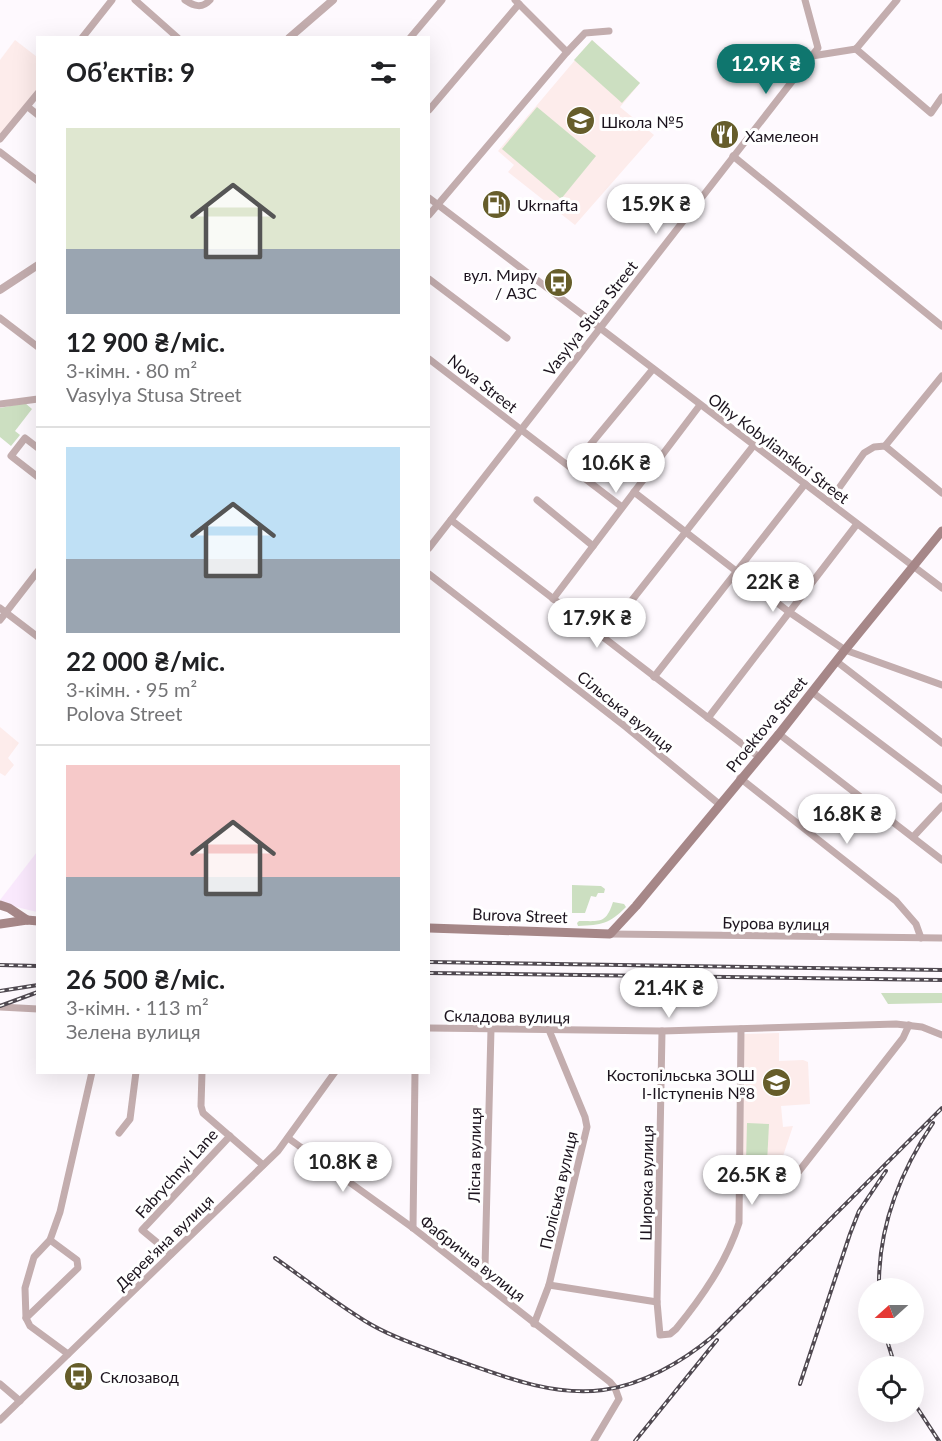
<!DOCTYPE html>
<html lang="uk">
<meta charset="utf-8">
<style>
:root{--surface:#fff;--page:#f6f6f6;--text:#202124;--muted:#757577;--line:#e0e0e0;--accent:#0f766e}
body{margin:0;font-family:Lato,sans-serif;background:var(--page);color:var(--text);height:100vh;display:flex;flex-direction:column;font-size:22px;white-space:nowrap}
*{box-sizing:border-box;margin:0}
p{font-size:20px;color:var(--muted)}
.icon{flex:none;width:33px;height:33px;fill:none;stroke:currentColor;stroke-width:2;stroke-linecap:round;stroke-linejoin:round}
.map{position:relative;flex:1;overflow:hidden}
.sheet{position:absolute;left:36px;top:36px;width:394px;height:1038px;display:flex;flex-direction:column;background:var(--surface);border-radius:0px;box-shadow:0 6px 24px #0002}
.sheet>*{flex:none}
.needle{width:39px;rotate:249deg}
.buttons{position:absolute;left:858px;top:1278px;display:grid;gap:12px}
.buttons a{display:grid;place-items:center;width:66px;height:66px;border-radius:50%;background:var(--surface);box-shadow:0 6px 24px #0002;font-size:30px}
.price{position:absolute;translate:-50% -51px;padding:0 14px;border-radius:21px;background:#fff;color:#222;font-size:20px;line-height:39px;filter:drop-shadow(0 2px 3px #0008)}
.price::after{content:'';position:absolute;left:50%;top:36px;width:18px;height:14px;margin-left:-9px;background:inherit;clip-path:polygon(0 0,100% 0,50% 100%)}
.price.active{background:var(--accent);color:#fff}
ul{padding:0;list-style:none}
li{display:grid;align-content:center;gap:12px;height:318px;padding:0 30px}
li+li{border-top:2px solid var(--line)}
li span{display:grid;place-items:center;height:186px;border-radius:0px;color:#555}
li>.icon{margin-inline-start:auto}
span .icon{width:108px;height:108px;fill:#fffc;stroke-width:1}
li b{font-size:26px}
h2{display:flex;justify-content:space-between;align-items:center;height:72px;padding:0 30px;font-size:26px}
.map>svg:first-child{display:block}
.built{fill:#fae9fd}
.education{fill:#fdeceb}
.green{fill:#ccdfc1}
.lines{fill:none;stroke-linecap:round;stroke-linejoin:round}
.minor{stroke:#c3adae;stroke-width:7}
.tertiary{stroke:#c3adae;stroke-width:8}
.secondary{stroke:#a68788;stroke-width:9}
.rail-casing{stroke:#504951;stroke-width:4}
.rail{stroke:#fff;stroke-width:1.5;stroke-dasharray:4.5;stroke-linecap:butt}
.labels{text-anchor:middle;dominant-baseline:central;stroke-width:6;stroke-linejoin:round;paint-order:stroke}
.poi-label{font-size:16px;fill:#1c141e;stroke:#fff;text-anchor:start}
.street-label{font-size:16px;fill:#1c141e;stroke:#fff}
</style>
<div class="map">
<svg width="942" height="1441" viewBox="0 0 942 1441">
<rect width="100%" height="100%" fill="#fef9fe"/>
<!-- built -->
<path class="built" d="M 37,852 L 37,912 L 8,905 L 0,900 Z"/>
<!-- education -->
<g class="education">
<path d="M 15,40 L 37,57 L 37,91 L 0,135 L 0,60 Z"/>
<path d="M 592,40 L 640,83 L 620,107 L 654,135 L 575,225 L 508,172 L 514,165 L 498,151 Z"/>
<path d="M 0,727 L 19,743 L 8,758 L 14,765 L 5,776 L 0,773 Z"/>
<path d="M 779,1033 L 779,1061 L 803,1060 L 808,1062 L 810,1104 L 781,1106 L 783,1127 L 793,1126 L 779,1168 L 742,1162 L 743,1034 Z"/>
</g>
<!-- green -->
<g class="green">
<path d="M 592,40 L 640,83 L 622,103 L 574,60 Z"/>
<path d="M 537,107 L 596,156 L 561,199 L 502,149 Z"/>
<path d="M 25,403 L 32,409 L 15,431 L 20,435 L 11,446 L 0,437 L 0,408 Z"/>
<path d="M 572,885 L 601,886 L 605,889 L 604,893 L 598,893 L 596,897 L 591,896 L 585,913 L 572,913 Z"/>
<path d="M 613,902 L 624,904 L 626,907 C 609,924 602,925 578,926 L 577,923 L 579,921 C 600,921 606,924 613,902 Z"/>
<path d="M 881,993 L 942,993 L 942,1003 L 888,1004 Z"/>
<path d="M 747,1123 L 769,1124 L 767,1163 L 746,1162 Z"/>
</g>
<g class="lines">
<!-- minor -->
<g class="minor">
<path d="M 135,0 L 178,38"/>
<path d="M 185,0 C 194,6 202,9 210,0"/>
<path d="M 515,0 L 567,52"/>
<path d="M 82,38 L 112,0"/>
<path d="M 410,38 L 442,0"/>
<path d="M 856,49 L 931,113 L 942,97"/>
<path d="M 856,49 L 897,0"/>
<path d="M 812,56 L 856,49"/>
<path d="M 28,107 L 38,115"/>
<path d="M 429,110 L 519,4"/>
<path d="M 0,139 L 38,93"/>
<path d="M 0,152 L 38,181"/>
<path d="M 733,156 L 942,326"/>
<path d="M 429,198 L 942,588"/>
<path d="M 429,215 L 567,52 L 585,33 L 609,31"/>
<path d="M 429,279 L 507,338"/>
<path d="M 0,318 L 38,347"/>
<path d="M 429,359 L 622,507"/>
<path d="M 0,404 L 38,399"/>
<path d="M 885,446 L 942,493"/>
<path d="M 38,448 L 25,438 L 11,456 L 38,477"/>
<path d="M 571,468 L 653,369"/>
<path d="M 634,492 L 789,612 L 845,650 L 942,685"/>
<path d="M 537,500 L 593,546"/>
<path d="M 829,502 L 864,453 L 874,447 L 885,446 L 942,376"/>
<path d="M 451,520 L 759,757"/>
<path d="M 429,548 L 818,48 L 805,0"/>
<path d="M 429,574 L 626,727 L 719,804"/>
<path d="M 553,599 L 700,405"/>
<path d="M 0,608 L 38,637"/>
<path d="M 0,620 L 38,571"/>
<path d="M 603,637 L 754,445"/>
<path d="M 836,661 L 942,743"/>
<path d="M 654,677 L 805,484"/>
<path d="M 812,692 L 942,790"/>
<path d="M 708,718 L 857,524"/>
<path d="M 779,734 L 942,860"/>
<path d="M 740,778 L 896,901 L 916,924 L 921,938"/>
<path d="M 913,837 L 942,806"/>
<path d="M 610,934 L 942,938"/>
<path d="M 0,1007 L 38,1009"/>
<path d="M 429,1028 L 662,1031 L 896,1024 L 922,1027 L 942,1035"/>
<path d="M 662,1031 L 657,1302 L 660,1335 L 670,1334 L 676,1329 C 702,1297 726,1263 739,1223 L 741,1029"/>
<path d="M 202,1072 L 201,1106 L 203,1113 L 263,1165"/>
<path d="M 119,1133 L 130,1119 L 136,1072"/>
<path d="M 288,1138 L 413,1228 L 610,1382 L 615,1388 L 619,1399 L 594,1441"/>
<path d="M 796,1175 L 903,1038 L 909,1025"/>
<path d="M 413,1228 L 415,1072"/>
<path d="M 171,1254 L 142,1230 L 230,1136"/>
<path d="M 477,1278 L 485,1267 L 491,1029"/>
<path d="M 549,1285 L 657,1302"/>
<path d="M 26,1318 L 78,1268 L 77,1260 L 50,1240"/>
<path d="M 534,1324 L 549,1285 L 587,1127 L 585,1117 L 549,1030"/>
<path d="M 68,1354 L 30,1326 L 26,1318 L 25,1288 L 34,1257 L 50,1240 L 60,1212 L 92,1072"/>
<path d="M 0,1384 L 20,1401"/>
<path d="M 0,1420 L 278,1151 L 335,1072"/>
</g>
<!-- tertiary -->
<g class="tertiary">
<path d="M 289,38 L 333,0"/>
<path d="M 0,290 L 38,265"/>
</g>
<!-- secondary -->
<g class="secondary">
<path d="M 0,905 L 9,908 L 27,920"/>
<path d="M 0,924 L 27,920 L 38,921"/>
<path d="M 429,928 L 610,934 L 636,906 L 779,734 L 845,650 L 942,531"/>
</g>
<defs>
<g id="rail">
<path d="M 429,962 L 942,970"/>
<path d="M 0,965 L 38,966"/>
<path d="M 429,973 L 942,980"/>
<path d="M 0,991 L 38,985"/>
<path d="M 0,1006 L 38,992"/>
<path d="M 275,1258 C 305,1279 334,1302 365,1321 C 391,1337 420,1346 448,1357 C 497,1374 550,1397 603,1390 C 642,1385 682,1362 712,1337 L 942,1108"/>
<path d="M 879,1288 C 878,1229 900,1172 933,1123"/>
<path d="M 885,1334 L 895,1366"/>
<path d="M 800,1384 L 850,1234 L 859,1211 L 886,1171"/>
<path d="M 914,1403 L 939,1441"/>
<path d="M 635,1441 L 717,1340"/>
</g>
</defs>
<!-- rail casing -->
<use href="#rail" class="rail-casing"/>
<!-- rail -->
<use href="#rail" class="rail"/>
</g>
<!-- icons -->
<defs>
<symbol id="school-disc" viewBox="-11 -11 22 22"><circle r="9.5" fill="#665d2a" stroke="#fff"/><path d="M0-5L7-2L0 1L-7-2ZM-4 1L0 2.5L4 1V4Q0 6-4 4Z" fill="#fff"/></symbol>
<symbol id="restaurant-disc" viewBox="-11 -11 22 22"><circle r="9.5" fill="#665d2a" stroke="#fff"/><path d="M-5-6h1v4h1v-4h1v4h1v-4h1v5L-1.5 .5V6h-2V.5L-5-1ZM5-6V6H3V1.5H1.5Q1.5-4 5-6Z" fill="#fff"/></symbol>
<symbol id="fuel-disc" viewBox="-11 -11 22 22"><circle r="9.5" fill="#665d2a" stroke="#fff"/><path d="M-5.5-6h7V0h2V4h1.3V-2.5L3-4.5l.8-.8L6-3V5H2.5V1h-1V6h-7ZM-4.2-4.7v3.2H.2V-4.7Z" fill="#fff"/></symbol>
<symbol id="bus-disc" viewBox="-11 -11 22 22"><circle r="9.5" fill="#665d2a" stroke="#fff"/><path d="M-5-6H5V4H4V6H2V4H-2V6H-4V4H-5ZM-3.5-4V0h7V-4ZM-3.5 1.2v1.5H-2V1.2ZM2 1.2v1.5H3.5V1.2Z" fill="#fff"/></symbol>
</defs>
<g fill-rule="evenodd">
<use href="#school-disc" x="564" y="104" width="33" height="33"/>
<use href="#restaurant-disc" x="708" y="118" width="33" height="33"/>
<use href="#fuel-disc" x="480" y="188" width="33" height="33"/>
<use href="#bus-disc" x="542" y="266" width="33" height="33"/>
<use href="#school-disc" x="760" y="1066" width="33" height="33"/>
<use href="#bus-disc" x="62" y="1360" width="33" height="33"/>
</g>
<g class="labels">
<!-- poi labels -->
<g class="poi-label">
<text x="601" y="121">Школа №5</text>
<text x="745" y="135">Хамелеон</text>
<text x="517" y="204">Ukrnafta</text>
<text x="537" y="274" text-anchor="end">вул. Миру<tspan x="537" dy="18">/ АЗС</tspan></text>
<text x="755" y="1074" text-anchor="end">Костопільська ЗОШ<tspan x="755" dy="18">І-ІІступенів №8</tspan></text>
<text x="100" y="1376">Склозавод</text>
</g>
<!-- street labels -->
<g class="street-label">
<text transform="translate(590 318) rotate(-52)">Vasylya Stusa Street</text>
<text transform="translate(483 383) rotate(38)">Nova Street</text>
<text transform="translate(779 448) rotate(37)">Olhy Kobylianskoi Street</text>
<text transform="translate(626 711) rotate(39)">Сільська вулиця</text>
<text transform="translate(766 724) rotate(-51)">Proektova Street</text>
<text transform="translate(520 915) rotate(2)">Burova Street</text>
<text transform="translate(776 923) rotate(1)">Бурова вулиця</text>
<text transform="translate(507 1016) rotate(1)">Складова вулиця</text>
<text transform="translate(474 1155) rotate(-89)">Лісна вулиця</text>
<text transform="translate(176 1173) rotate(-48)">Fabrychnyi Lane</text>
<text transform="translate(646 1183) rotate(-89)">Широка вулиця</text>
<text transform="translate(558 1190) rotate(-77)">Поліська вулиця</text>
<text transform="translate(164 1242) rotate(-44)">Дерев'яна вулиця</text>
<text transform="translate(473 1258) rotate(38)">Фабрична вулиця</text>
</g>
</g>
</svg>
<div class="buttons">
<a><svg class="needle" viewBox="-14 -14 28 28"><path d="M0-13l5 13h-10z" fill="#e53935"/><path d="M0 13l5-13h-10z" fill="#757577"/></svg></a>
<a><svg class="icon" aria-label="locate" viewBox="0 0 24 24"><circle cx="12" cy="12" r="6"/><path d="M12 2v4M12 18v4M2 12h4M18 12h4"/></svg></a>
</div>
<b class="price active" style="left:766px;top:95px">12.9K ₴</b>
<b class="price" style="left:656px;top:235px">15.9K ₴</b>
<b class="price" style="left:616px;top:494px">10.6K ₴</b>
<b class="price" style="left:773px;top:613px">22K ₴</b>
<b class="price" style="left:597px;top:649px">17.9K ₴</b>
<b class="price" style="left:847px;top:845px">16.8K ₴</b>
<b class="price" style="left:669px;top:1019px">21.4K ₴</b>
<b class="price" style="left:343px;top:1193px">10.8K ₴</b>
<b class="price" style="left:752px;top:1206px">26.5K ₴</b>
<section class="sheet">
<h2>Об’єктів: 9<svg class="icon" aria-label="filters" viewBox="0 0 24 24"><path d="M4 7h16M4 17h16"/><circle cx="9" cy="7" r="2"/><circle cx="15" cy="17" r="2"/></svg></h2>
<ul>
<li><span style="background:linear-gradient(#dfe7d0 65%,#9aa5b1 0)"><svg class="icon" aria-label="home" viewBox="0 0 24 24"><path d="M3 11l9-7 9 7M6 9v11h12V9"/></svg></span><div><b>12 900 ₴/міс.</b><p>3-кімн. · 80 m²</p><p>Vasylya Stusa Street</p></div></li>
<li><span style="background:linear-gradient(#bfe0f5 60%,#9aa5b1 0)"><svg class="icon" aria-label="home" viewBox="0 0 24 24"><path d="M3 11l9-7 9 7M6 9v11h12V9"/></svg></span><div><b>22 000 ₴/міс.</b><p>3-кімн. · 95 m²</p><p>Polova Street</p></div></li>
<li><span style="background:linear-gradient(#f6c9c9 60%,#9aa5b1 0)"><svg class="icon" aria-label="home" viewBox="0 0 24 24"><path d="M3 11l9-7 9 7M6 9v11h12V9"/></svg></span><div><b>26 500 ₴/міс.</b><p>3-кімн. · 113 m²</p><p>Зелена вулиця</p></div></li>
</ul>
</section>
</div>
